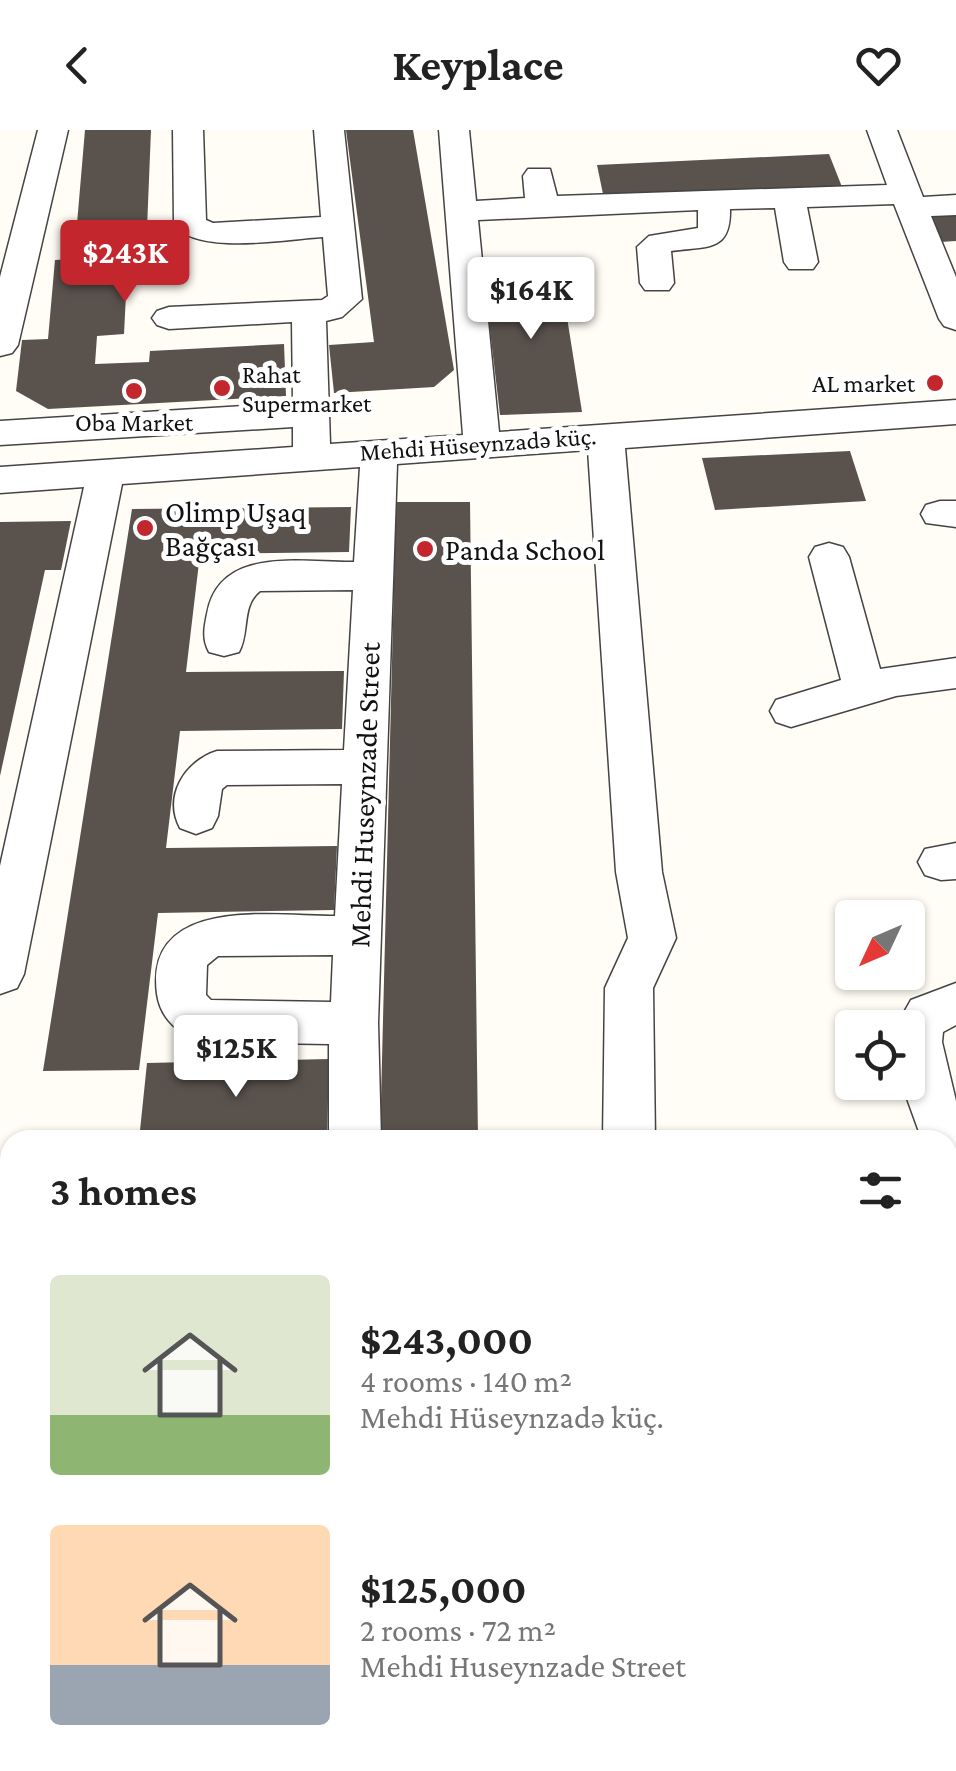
<!DOCTYPE html>
<meta charset="utf-8">
<style>
:root{--surface:#fff;--page:#f6f6f6;--text:#222;--muted:#767676;--accent:#c4262e}
body{margin:0;font-family:"Crimson Pro",serif;background:var(--page);color:var(--text);height:100vh;display:flex;flex-direction:column;font-size:38px;white-space:nowrap}
*{box-sizing:border-box;margin:0}
p{font-size:32px;color:var(--muted)}
.icon{flex:none;width:55px;height:55px;fill:none;stroke:currentColor;stroke-width:2;stroke-linecap:round;stroke-linejoin:round}
.map{position:relative;flex:1;overflow:hidden}
.side{position:absolute;left:0px;top:1000px;width:958px;height:642px;display:flex;flex-direction:column;background:var(--surface);border-radius:30px 30px 0 0;box-shadow:0 2px 8px #0004}
.side>*{flex:none}
.needle{width:65px;rotate:226deg}
.tools{position:absolute;left:835px;top:770px;display:grid;gap:20px}
.tools a{display:grid;place-items:center;width:90px;height:90px;border-radius:10px;background:var(--surface);box-shadow:0 2px 8px #0004;font-size:50px}
.price{position:absolute;translate:-50% -85px;padding:0 22px;border-radius:10px;background:#fff;color:#222;font-size:32px;line-height:65px;filter:drop-shadow(0 2px 5px #0008)}
.price::after{content:'';position:absolute;left:50%;top:60px;width:30px;height:22px;margin-left:-15px;background:inherit;clip-path:polygon(0 0,100% 0,50% 100%)}
.price.active{background:var(--accent);color:#fff}
ul{padding:0;list-style:none}
li{display:flex;align-items:center;gap:30px;height:250px;padding:0 50px}
li span{display:grid;place-items:center;flex:none;width:280px;height:200px;border-radius:10px;color:#555}
li>.icon{margin-inline-start:auto}
span .icon{width:120px;height:120px;fill:#fffc;stroke-width:1}
li b{font-size:42px}
h2{display:flex;justify-content:space-between;align-items:center;height:120px;padding:0 50px;font-size:42px}
header{display:flex;justify-content:space-between;align-items:center;height:130px;padding:0 50px;background:var(--surface);font-size:45px;font-weight:700}
.map>svg:first-child{display:block}
.building{fill:#5a524d}
.lines{fill:none;stroke-linecap:round;stroke-linejoin:round}
.minor-casing{stroke:#444;stroke-width:3}
.minor{fill:#fff;fill-rule:evenodd}
.poi-dot{fill:#c4262e;stroke:#fff;stroke-width:4}
.labels{text-anchor:middle;dominant-baseline:central;stroke-width:10;stroke-linejoin:round;paint-order:stroke}
.far-poi-label{font-size:25px;fill:#111;stroke:#fff;text-anchor:start}
.far-street-label{font-size:25px;fill:#111;stroke:#fff}
.poi-label{font-size:30px;fill:#111;stroke:#fff;text-anchor:start}
.street-label{font-size:30px;fill:#111;stroke:#fff}
</style>
<header><svg class="icon" aria-label="back" viewBox="0 0 24 24"><path d="M15 5l-7 7 7 7"/></svg>Keyplace<svg class="icon" aria-label="heart" viewBox="0 0 24 24"><path d="M12 20l-8-8c-3-5 5-10 8-4 3-6 11-1 8 4z"/></svg></header>
<div class="map">
<svg width="956" height="1641" viewBox="0 0 956 1641">
<rect width="100%" height="100%" fill="#fffdf5"/>
<!-- building -->
<g class="building">
<path d="M 85,0 L 151,0 L 146,123 L 128,124 L 124,204 L 97,206 L 95,234 L 149,232 L 150,221 L 284,214 L 286,266 L 48,279 L 16,261 L 22,210 L 48,209 L 55,130 L 74,129 Z"/>
<path d="M 346,0 L 413,0 L 454,240 L 434,257 L 334,263 L 329,215 L 374,212 Z"/>
<path d="M 829,24 L 842,57 L 603,64 L 597,35 Z"/>
<path d="M 956,82 L 956,111 L 940,112 L 930,83 Z"/>
<path d="M 559,137 L 582,282 L 500,285 L 483,140 Z"/>
<path d="M 850,321 L 866,371 L 715,380 L 702,328 Z"/>
<path d="M 396,372 L 470,372 L 478,1010 L 380,1010 Z"/>
<path d="M 351,377 L 349,422 L 200,424 L 186,542 L 344,541 L 342,599 L 180,601 L 166,718 L 337,716 L 334,780 L 158,783 L 139,940 L 43,941 L 132,379 Z"/>
<path d="M 71,391 L 61,440 L 45,440 L 0,646 L 0,392 Z"/>
<path d="M 329,929 L 327,1009 L 139,1010 L 147,933 Z"/>
<rect x="0" y="1192" width="10" height="134"/>
<path d="M 0,1433 L 10,1433 L 10,1632 L 104,1632 L 103,1641 L 0,1641 Z"/>
<path d="M 276,1632 L 348,1632 L 348,1641 L 277,1641 Z"/>
</g>
<g class="lines">
<defs>
<g id="minor">
<path d="M 38,0 L 68,0 L 18,215 L 12,223 L 0,226 L 0,147 Z"/>
<path d="M 173,0 L 203,0 L 206,90 L 213,93 L 321,87 L 314,0 L 344,0 L 362,169 L 342,187 L 326,191 L 330,314 L 463,305 L 439,0 L 469,0 L 476,71 L 525,68 L 523,46 L 528,39 L 550,39 L 557,66 L 887,55 L 867,0 L 897,0 L 923,67 L 956,65 L 956,85 L 931,86 L 956,147 L 956,200 L 944,196 L 939,189 L 894,74 L 807,77 L 818,132 L 813,139 L 789,139 L 784,132 L 775,78 L 730,79 C 731,123 706,116 671,121 L 674,153 L 669,160 L 645,160 L 640,153 L 637,117 L 649,106 L 698,98 L 698,80 L 478,90 L 499,302 L 956,270 L 956,294 L 625,318 L 662,742 L 676,808 L 653,858 L 655,1010 L 603,1010 L 605,858 L 628,808 L 616,742 L 588,320 L 397,334 L 378,893 L 381,1010 L 329,1010 L 329,914 L 203,912 C 180,904 161,891 157,864 C 144,765 274,786 335,786 L 342,654 L 227,655 L 222,659 L 218,686 L 212,698 L 196,704 L 180,698 C 163,666 185,631 217,621 L 344,620 L 353,460 L 260,461 C 241,476 250,502 239,522 L 224,526 L 209,522 C 202,509 204,498 207,484 C 219,415 302,433 354,432 L 360,337 L 122,354 L 24,844 L 17,858 L 0,864 L 0,736 L 84,357 L 0,363 L 0,337 L 293,317 L 293,297 L 0,315 L 0,291 L 293,273 L 292,192 L 169,199 L 157,195 L 152,188 L 157,181 L 169,177 L 322,170 L 328,166 L 323,107 C 287,109 195,126 174,94 ZM 333,825 L 331,872 L 211,870 L 206,865 L 207,835 L 218,826 Z"/>
<path d="M 940,371 L 956,371 L 956,397 L 926,393 L 921,384 L 926,375 Z"/>
<path d="M 829,413 L 843,417 L 849,427 L 880,539 L 956,528 L 956,558 L 896,566 L 791,597 L 776,592 L 770,581 L 776,570 L 841,550 L 809,427 L 815,417 Z"/>
<path d="M 956,713 L 956,749 L 941,750 L 925,745 L 918,732 L 925,719 Z"/>
<path d="M 956,853 L 956,895 L 943,902 L 942,912 L 956,971 L 956,1035 L 948,1032 L 948,1010 L 922,1010 L 901,952 L 908,952 L 908,898 L 895,898 L 911,870 Z"/>
<rect x="0" y="1138" width="10" height="52"/>
<rect x="0" y="1316" width="10" height="58"/>
<path d="M 948,1506 L 956,1509 L 956,1613 L 948,1609 Z"/>
<rect x="220" y="1632" width="64" height="9"/>
<rect x="347" y="1632" width="64" height="9"/>
<path d="M 452,1632 L 516,1632 L 517,1641 L 453,1641 Z"/>
<rect x="601" y="1632" width="64" height="9"/>
<path d="M 771,1632 L 835,1632 L 837,1641 L 773,1641 Z"/>
</g>
</defs>
<!-- minor casing -->
<use href="#minor" class="minor-casing"/>
<!-- minor -->
<use href="#minor" class="minor"/>
</g>
<!-- markers -->
<g class="poi-dot">
<circle cx="935" cy="253" r="10"/>
<circle cx="222" cy="258" r="10"/>
<circle cx="134" cy="261" r="10"/>
<circle cx="145" cy="398" r="10"/>
<circle cx="425" cy="419" r="10"/>
</g>
<g class="labels">
<!-- far-poi labels -->
<g class="far-poi-label">
<text x="242" y="244">Rahat<tspan x="242" dy="29">Supermarket</tspan></text>
<text x="915" y="253" text-anchor="end">AL market</text>
<text x="134" y="292" text-anchor="middle">Oba Market</text>
</g>
<!-- far-street labels -->
<g class="far-street-label">
<text transform="translate(478 314) rotate(-4)">Mehdi Hüseynzadə küç.</text>
</g>
<!-- poi labels -->
<g class="poi-label">
<text x="165" y="381">Olimp Uşaq<tspan x="165" dy="34">Bağçası</tspan></text>
<text x="445" y="419">Panda School</text>
</g>
<!-- street labels -->
<g class="street-label">
<text transform="translate(364 665) rotate(-88)">Mehdi Huseynzadе Street</text>
</g>
</g>
</svg>
<div class="tools">
<a><svg class="needle" viewBox="-14 -14 28 28"><path d="M0-13l5 13h-10z" fill="#e53935"/><path d="M0 13l5-13h-10z" fill="#767676"/></svg></a>
<a><svg class="icon" aria-label="locate" viewBox="0 0 24 24"><circle cx="12" cy="12" r="6"/><path d="M12 2v4M12 18v4M2 12h4M18 12h4"/></svg></a>
</div>
<b class="price active" style="left:125px;top:175px">$243K</b>
<b class="price" style="left:531px;top:212px">$164K</b>
<b class="price" style="left:236px;top:970px">$125K</b>
<section class="side">
<h2>3 homes<svg class="icon" aria-label="filters" viewBox="0 0 24 24"><path d="M4 7h16M4 17h16"/><circle cx="9" cy="7" r="2"/><circle cx="15" cy="17" r="2"/></svg></h2>
<ul>
<li><span style="background:linear-gradient(#dfe7d0 70%,#8fb573 0)"><svg class="icon" aria-label="home" viewBox="0 0 24 24"><path d="M3 11l9-7 9 7M6 9v11h12V9"/></svg></span><div><b>$243,000</b><p>4 rooms · 140 m²</p><p>Mehdi Hüseynzadə küç.</p></div></li>
<li><span style="background:linear-gradient(#ffd9b3 70%,#9aa5b1 0)"><svg class="icon" aria-label="home" viewBox="0 0 24 24"><path d="M3 11l9-7 9 7M6 9v11h12V9"/></svg></span><div><b>$125,000</b><p>2 rooms · 72 m²</p><p>Mehdi Huseynzadе Street</p></div></li>
</ul>
</section>
</div>
